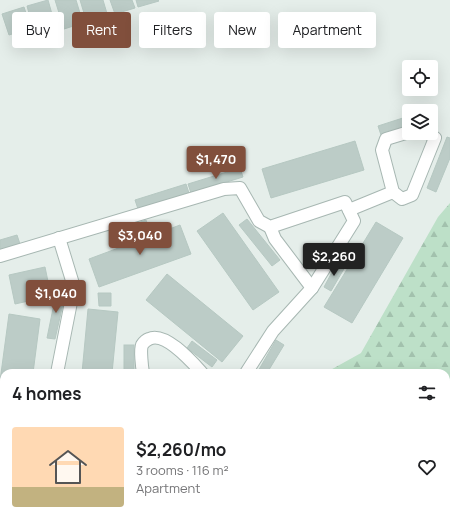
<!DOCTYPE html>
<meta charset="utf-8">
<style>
:root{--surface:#fff;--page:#f6f6f6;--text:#202124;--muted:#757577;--line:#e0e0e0;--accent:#814f3c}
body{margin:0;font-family:Manrope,sans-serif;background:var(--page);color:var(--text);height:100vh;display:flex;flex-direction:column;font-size:15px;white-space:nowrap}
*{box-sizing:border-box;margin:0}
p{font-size:13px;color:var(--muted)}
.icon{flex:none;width:22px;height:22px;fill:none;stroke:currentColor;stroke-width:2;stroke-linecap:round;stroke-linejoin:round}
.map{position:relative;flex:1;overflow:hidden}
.panel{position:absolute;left:0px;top:369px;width:450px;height:156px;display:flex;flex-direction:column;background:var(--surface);border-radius:12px 12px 0 0;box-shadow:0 4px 16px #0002}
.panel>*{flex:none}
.guide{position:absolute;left:12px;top:12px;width:426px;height:36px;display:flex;gap:8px}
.fabs{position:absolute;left:402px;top:60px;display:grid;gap:8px}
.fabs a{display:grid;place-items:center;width:36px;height:36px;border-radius:4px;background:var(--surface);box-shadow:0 4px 16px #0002;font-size:20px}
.price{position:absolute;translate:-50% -34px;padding:0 9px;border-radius:4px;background:var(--accent);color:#fff;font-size:13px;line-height:26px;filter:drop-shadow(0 1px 2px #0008)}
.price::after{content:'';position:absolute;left:50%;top:24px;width:12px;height:9px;margin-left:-6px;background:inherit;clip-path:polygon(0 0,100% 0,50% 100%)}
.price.active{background:#222;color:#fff}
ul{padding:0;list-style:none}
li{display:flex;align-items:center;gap:12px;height:100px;padding:0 12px}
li+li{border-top:1px solid var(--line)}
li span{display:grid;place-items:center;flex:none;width:112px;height:80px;border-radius:4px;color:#555}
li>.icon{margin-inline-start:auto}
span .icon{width:48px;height:48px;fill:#fffc;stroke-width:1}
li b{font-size:17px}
h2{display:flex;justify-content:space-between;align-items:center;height:48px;padding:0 12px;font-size:17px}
.pill{padding:0 14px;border-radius:4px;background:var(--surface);box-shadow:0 4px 16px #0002;font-size:14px;line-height:36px}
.pill.active{background:var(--accent);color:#fff}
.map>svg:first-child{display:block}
.forest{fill:url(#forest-firs)}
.building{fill:#bcccc7;stroke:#b6c8c2}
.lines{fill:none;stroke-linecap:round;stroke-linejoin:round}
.minor-casing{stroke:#a7b7b2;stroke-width:14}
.minor{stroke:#fff;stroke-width:12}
</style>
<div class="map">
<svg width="450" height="525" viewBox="0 0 450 525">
<defs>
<pattern id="forest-firs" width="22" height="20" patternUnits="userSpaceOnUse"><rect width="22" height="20" fill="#bde0c8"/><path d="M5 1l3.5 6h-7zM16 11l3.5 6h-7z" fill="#a2c1ad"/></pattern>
</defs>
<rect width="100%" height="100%" fill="#e5eeea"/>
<!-- forest -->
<path class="forest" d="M 450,203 L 450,525 L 0,525 L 0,469 L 4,469 L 4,521 L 446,521 L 446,373 L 325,373 L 361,353 L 438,217 Z"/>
<!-- building -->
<g class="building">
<path d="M 48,0 L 57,32 L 36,39 L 27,6 Z"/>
<path d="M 55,0 L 76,0 L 83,23 L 64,29 Z"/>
<path d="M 80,0 L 103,0 L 108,17 L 87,23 Z"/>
<path d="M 110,0 L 132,0 L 135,8 L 115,14 Z"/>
<path d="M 136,0 L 158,0 L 159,1 L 138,7 Z"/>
<path d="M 24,7 L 31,28 L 9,35 L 2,14 Z"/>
<path d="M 431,110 L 434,119 L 431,120 L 431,111 L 427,111 Z"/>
<path d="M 409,116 L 409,127 L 381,135 L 378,126 Z"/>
<path d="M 447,137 L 450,138 L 450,158 L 436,192 L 427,188 Z"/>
<path d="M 355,141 L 364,170 L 271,198 L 262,169 Z"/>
<path d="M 240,168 L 243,177 L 191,193 L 188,184 Z"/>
<path d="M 186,184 L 189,193 L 138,209 L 135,200 Z"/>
<path d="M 223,213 L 279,292 L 253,310 L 197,231 Z"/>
<path d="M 247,219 L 280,260 L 272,266 L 239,225 Z"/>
<path d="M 146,220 L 149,228 L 125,237 L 122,229 Z"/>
<path d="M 376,222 L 403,238 L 352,323 L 324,307 Z"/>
<path d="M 180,225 L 191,254 L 99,287 L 89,259 Z"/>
<path d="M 17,235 L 20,244 L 0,250 L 0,240 Z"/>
<path d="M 337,263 L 345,267 L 331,291 L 324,287 Z"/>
<path d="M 45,267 L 51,296 L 15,304 L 9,275 Z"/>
<path d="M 167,274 L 243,336 L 222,362 L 146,300 Z"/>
<path d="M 57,289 L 66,291 L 55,339 L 47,338 Z"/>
<path d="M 98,293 L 111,293 L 111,306 L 99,306 Z"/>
<path d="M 88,309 L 118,312 L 112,373 L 82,373 Z"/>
<path d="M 9,314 L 40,319 L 33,373 L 4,373 L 4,393 L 0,392 L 0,381 Z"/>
<path d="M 276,340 L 284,345 L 267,373 L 257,373 Z"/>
<path d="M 192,341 L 217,360 L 212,367 L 187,348 Z"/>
<rect x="124" y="345" width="10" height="28"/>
</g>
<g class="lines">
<defs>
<g id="minor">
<path d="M 409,132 L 386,139 L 382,150 L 393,192 L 402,199 L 412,195 L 435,138 L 428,133"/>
<path d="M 349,210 L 393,192"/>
<path d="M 270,227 L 275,239 L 312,288"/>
<path d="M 0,256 L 224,189 L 240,188 L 259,221 L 270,227 L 345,202 L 354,221 L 312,288 L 273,331 L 246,373"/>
<path d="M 57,373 L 74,287 L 59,238"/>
<path d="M 143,373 C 142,367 140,350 142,345 C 144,342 146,340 149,339 C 165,331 192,362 202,373"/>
<path d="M 0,410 L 4,411"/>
</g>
</defs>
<!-- minor casing -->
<use href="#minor" class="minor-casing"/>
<!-- minor -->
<use href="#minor" class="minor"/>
</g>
</svg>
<div class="fabs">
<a><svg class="icon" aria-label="locate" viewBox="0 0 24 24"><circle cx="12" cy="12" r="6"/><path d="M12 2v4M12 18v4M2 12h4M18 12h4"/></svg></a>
<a><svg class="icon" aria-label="layers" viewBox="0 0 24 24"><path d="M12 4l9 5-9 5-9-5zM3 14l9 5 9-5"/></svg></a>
</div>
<b class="price" style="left:216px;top:180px">$1,470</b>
<b class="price" style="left:140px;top:256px">$3,040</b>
<b class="price active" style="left:334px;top:277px">$2,260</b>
<b class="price" style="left:56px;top:314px">$1,040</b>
<div class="guide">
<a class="pill">Buy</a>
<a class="pill active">Rent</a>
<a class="pill">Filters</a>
<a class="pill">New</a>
<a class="pill">Apartment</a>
</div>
<section class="panel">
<h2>4 homes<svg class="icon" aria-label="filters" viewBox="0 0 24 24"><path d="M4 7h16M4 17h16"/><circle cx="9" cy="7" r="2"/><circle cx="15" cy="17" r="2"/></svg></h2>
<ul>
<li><span style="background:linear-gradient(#ffd9b3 75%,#c2b280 0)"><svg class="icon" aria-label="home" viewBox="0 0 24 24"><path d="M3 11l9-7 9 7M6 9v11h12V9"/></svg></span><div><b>$2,260/mo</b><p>3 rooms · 116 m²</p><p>Apartment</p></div><svg class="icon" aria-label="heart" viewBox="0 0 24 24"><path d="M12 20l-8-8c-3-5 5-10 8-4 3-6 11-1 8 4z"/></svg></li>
</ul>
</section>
</div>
